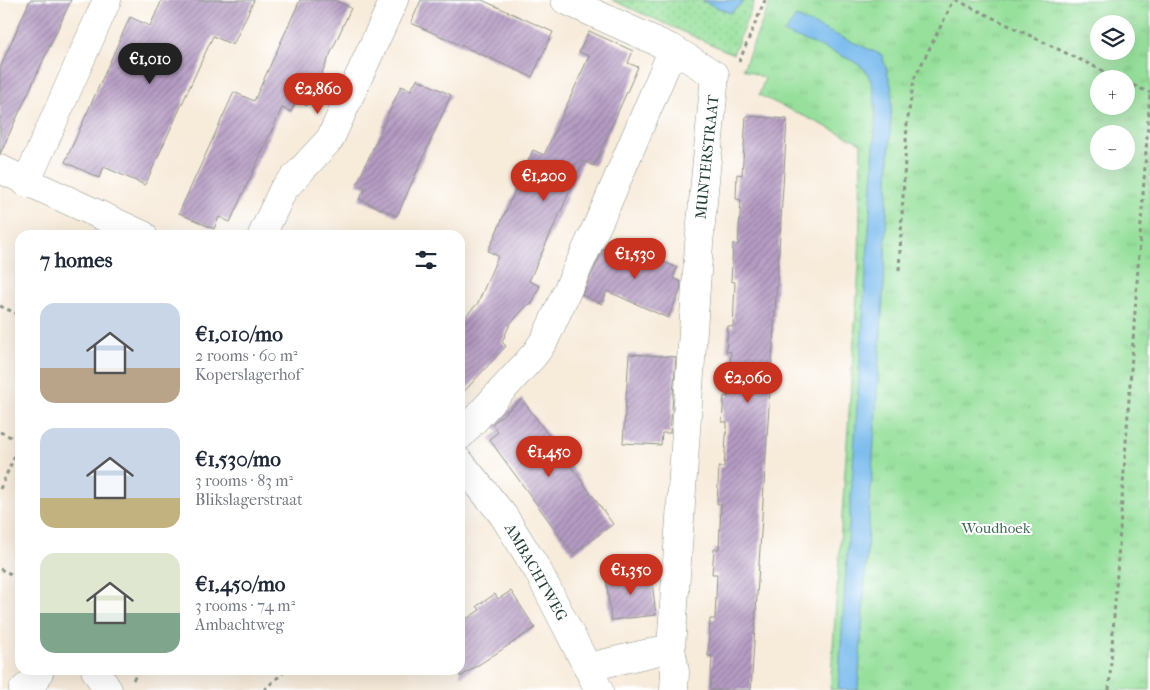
<!DOCTYPE html>
<meta charset="utf-8">
<style>
:root{--surface:#fff;--page:#f6f6f7;--text:#1f2937;--muted:#747a83;--accent:#c8321e}
body{margin:0;font-family:"IM FELL French Canon",serif;background:var(--page);color:var(--text);height:100vh;display:flex;flex-direction:column;font-size:19px;white-space:nowrap}
*{box-sizing:border-box;margin:0}
p{font-size:16px;color:var(--muted)}
.icon{flex:none;width:28px;height:28px;fill:none;stroke:currentColor;stroke-width:2;stroke-linecap:round;stroke-linejoin:round}
.map{position:relative;flex:1;overflow:hidden}
.details{position:absolute;left:15px;top:230px;width:450px;height:445px;display:flex;flex-direction:column;background:var(--surface);border-radius:15px;box-shadow:0 5px 20px #0002}
.details>*{flex:none}
.fabs{position:absolute;left:1090px;top:15px;display:grid;gap:10px}
.fabs a{display:grid;place-items:center;width:45px;height:45px;border-radius:50%;background:var(--surface);box-shadow:0 5px 20px #0002;font-size:25px}
.price{position:absolute;translate:-50% -42px;padding:0 11px;border-radius:18px;background:var(--accent);color:#fff;font-size:16px;line-height:32px;filter:drop-shadow(0 1px 2px #0008)}
.price::after{content:'';position:absolute;left:50%;top:30px;width:15px;height:11px;margin-left:-8px;background:inherit;clip-path:polygon(0 0,100% 0,50% 100%)}
.price.current{background:#222;color:#fff}
ul{padding:0;list-style:none}
li{display:flex;align-items:center;gap:15px;height:125px;padding:0 25px}
li span{display:grid;place-items:center;flex:none;width:140px;height:100px;border-radius:15px;color:#555}
li>.icon{margin-inline-start:auto}
span .icon{width:60px;height:60px;fill:#fffc;stroke-width:1}
li b{font-size:21px}
h2{display:flex;justify-content:space-between;align-items:center;height:60px;padding:0 25px;font-size:21px}
.map>svg:first-child{display:block}
.grass{fill:url(#grass-dots);stroke:#5a8e68}
.park{fill:url(#park-tufts);stroke:#5a8e68;fill-rule:evenodd}
.water{fill:#77baed;stroke:#4b7c90}
.building{fill:url(#building-hatch)}
.lines{fill:none;stroke-linecap:round;stroke-linejoin:round}
.minor-casing{stroke:#8b9487;stroke-width:29}
.path{stroke:#8b9487;stroke-width:3;stroke-dasharray:4 4;stroke-linecap:butt}
.minor{stroke:#fff;stroke-width:28}
.labels{text-anchor:middle;dominant-baseline:central;stroke-width:4;stroke-linejoin:round;paint-order:stroke}
.street-label{font-size:15px;fill:#1f3d34;stroke:#fff}
.park-label{font-size:15px;fill:#3d664e;stroke:#fff}
</style>
<div class="map">
<svg width="1150" height="690" viewBox="0 0 1150 690">
<defs>
<pattern id="grass-dots" width="8" height="8" patternUnits="userSpaceOnUse" patternTransform="scale(1.25)"><rect width="8" height="8" fill="#96e09b"/><path d="M2 2h.1M6 6h.1" fill="none" stroke="#81c186" stroke-width="1.8" stroke-linecap="round"/></pattern>
<pattern id="park-tufts" width="24" height="20" patternUnits="userSpaceOnUse" patternTransform="scale(1.25)"><rect width="24" height="20" fill="#96e09b"/><path d="M3 7l-1-3M5 7V3M7 7l1-3M15 17l-1-3M17 17v-4M19 17l1-3" fill="none" stroke="#81c186"/></pattern>
<pattern id="building-hatch" width="6" height="6" patternUnits="userSpaceOnUse" patternTransform="scale(1.25)"><rect width="6" height="6" fill="#b59bc3"/><path d="M-1 1l2-2M0 6l6-6M5 7l2-2" fill="none" stroke="#93809f"/></pattern>
</defs>
<rect width="100%" height="100%" fill="#fff"/>
<filter id="ink" filterUnits="userSpaceOnUse"><feTurbulence type="fractalNoise" baseFrequency=".02" numOctaves="2"/><feDisplacementMap in="SourceGraphic" scale="10" xChannelSelector="R" yChannelSelector="G"/><feConvolveMatrix kernelMatrix="1 2 1 2 8 2 1 2 1" color-interpolation-filters="sRGB"/></filter>
<filter id="wash" filterUnits="userSpaceOnUse"><feTurbulence type="fractalNoise" baseFrequency=".0096" numOctaves="4" result="noise"/><feDisplacementMap in="SourceGraphic" scale="20" xChannelSelector="R" yChannelSelector="G"/><feGaussianBlur stdDeviation="1.12" result="paint"/><feColorMatrix in="noise" values="0 0 0 0 0 0 0 0 0 0 0 0 0 0 0 0 0 1.4 0 .05"/><feComposite in="paint" operator="in"/></filter>
<g filter="url(#wash)">
<rect width="100%" height="100%" fill="#f7ebda"/>
<!-- grass -->
<path class="grass" d="M 612,0 L 701,0 L 730,13 L 742,3 L 741,0 L 755,0 L 733,54 Z"/>
<!-- park -->
<path class="park" d="M 771,0 L 1150,0 L 1150,690 L 830,690 L 859,267 L 861,143 L 759,95 L 765,78 L 743,69 ZM 1099,24 L 1126,24 L 1126,51 L 1099,51 ZM 1099,79 L 1126,79 L 1126,106 L 1099,106 ZM 1099,134 L 1126,134 L 1126,161 L 1099,161 Z"/>
<!-- water -->
<g class="water">
<path d="M 701,0 L 741,0 L 742,3 L 730,13 Z"/>
<path d="M 796,17 L 882,55 L 892,88 L 884,285 L 858,690 L 838,690 L 873,169 C 873,143 882,92 865,70 C 854,57 802,40 784,33 Z"/>
</g>
<g id="blocks">
<!-- building -->
<g class="building">
<path d="M 30,0 L 71,0 L 0,154 L 0,68 Z"/>
<path d="M 162,0 L 254,0 L 233,45 L 213,36 L 145,185 L 104,167 L 99,178 L 65,162 L 130,17 L 150,26 Z"/>
<path d="M 300,0 L 334,0 L 351,8 L 307,106 L 296,101 L 291,112 L 282,108 L 230,222 L 219,217 L 214,229 L 179,213 L 234,92 L 254,101 Z"/>
<path d="M 421,0 L 482,0 L 553,32 L 532,77 L 411,23 Z"/>
<path d="M 589,31 L 633,51 L 628,63 L 638,67 L 594,166 L 583,161 L 561,211 L 529,281 L 540,286 L 531,305 L 528,304 L 510,324 L 502,342 L 506,346 L 460,396 L 460,322 L 478,303 L 498,256 L 488,251 L 533,150 L 544,155 L 580,76 L 589,56 L 579,52 Z"/>
<path d="M 417,79 L 451,95 L 397,216 L 359,199 L 366,188 L 357,184 L 401,86 L 411,90 Z"/>
<path d="M 746,116 L 787,119 L 785,155 L 751,690 L 710,690 L 712,656 L 708,656 L 710,619 L 715,619 L 717,574 L 712,574 L 714,549 L 719,549 L 721,504 L 717,504 L 719,467 L 724,467 L 727,422 L 722,422 L 724,396 L 728,397 L 731,352 L 726,351 L 728,326 L 733,327 L 735,282 L 731,281 L 733,244 L 738,245 L 741,200 L 736,199 L 737,174 L 742,175 Z"/>
<path d="M 619,241 L 677,268 L 673,278 L 681,282 L 680,291 L 668,318 L 607,291 L 602,304 L 582,295 L 604,248 L 614,252 Z"/>
<path d="M 629,354 L 676,357 L 670,433 L 662,433 L 661,445 L 623,443 Z"/>
<path d="M 522,399 L 613,524 L 573,554 L 489,439 L 498,432 L 492,424 Z"/>
<path d="M 651,573 L 656,615 L 611,620 L 606,578 Z"/>
<path d="M 511,591 L 535,628 L 460,677 L 460,623 L 480,610 L 477,606 L 495,594 L 498,599 Z"/>
</g>
</g>
</g>
<g filter="url(#ink)">
<use href="#blocks" fill-opacity="0" stroke="#8b9487" stroke-width="1"/>
<g class="lines">
<defs>
<g id="minor">
<path d="M 565,0 L 673,49 L 715,75 L 699,244 L 671,648 L 675,672 L 674,690"/>
<path d="M 0,169 L 143,235"/>
<path d="M 26,183 L 107,0"/>
<path d="M 262,235 L 283,190 L 330,139 L 394,0"/>
<path d="M 460,436 L 535,354 L 545,339 L 606,206 L 673,49"/>
<path d="M 460,462 L 503,515 L 538,571 L 599,690"/>
<path d="M 589,667 L 671,648"/>
<path d="M 95,670 L 108,690"/>
<path d="M 23,690 L 36,679 L 40,670"/>
</g>
</defs>
<!-- minor casing -->
<use href="#minor" class="minor-casing"/>
<!-- path -->
<g class="path">
<path d="M 956,0 L 1120,79"/>
<path d="M 739,62 L 765,0"/>
<path d="M 1126,82 L 1150,93"/>
<path d="M 899,270 L 907,124 L 914,79 L 954,0"/>
<path d="M 0,306 L 20,315"/>
<path d="M 0,432 L 20,441"/>
<path d="M 0,489 L 20,444"/>
<path d="M 0,569 L 20,578"/>
<path d="M 133,680 L 140,670"/>
<path d="M 264,690 L 286,670"/>
<path d="M 1109,690 L 1150,93"/>
</g>
<!-- minor -->
<use href="#minor" class="minor"/>
</g>
</g>
<g class="labels">
<!-- street labels -->
<g class="street-label">
<text transform="translate(707 157) rotate(-84)">MUNTERSTRAAT</text>
<text transform="translate(536 572) rotate(60)">AMBACHTWEG</text>
</g>
<!-- park labels -->
<g class="park-label">
<text x="996" y="528">Woudhoek</text>
</g>
</g>
</svg>
<div class="fabs">
<a><svg class="icon" aria-label="layers" viewBox="0 0 24 24"><path d="M12 4l9 5-9 5-9-5zM3 14l9 5 9-5"/></svg></a>
<a>+</a>
<a>−</a>
</div>
<b class="price current" style="left:150px;top:85px">€1,010</b>
<b class="price" style="left:318px;top:115px">€2,860</b>
<b class="price" style="left:544px;top:202px">€1,200</b>
<b class="price" style="left:635px;top:280px">€1,530</b>
<b class="price" style="left:748px;top:404px">€2,060</b>
<b class="price" style="left:549px;top:478px">€1,450</b>
<b class="price" style="left:631px;top:596px">€1,350</b>
<section class="details">
<h2>7 homes<svg class="icon" aria-label="filters" viewBox="0 0 24 24"><path d="M4 7h16M4 17h16"/><circle cx="9" cy="7" r="2"/><circle cx="15" cy="17" r="2"/></svg></h2>
<ul>
<li><span style="background:linear-gradient(#c9d6e8 65%,#b9a48a 0)"><svg class="icon" aria-label="home" viewBox="0 0 24 24"><path d="M3 11l9-7 9 7M6 9v11h12V9"/></svg></span><div><b>€1,010/mo</b><p>2 rooms · 60 m²</p><p>Koperslagerhof</p></div></li>
<li><span style="background:linear-gradient(#c9d6e8 70%,#c2b280 0)"><svg class="icon" aria-label="home" viewBox="0 0 24 24"><path d="M3 11l9-7 9 7M6 9v11h12V9"/></svg></span><div><b>€1,530/mo</b><p>3 rooms · 83 m²</p><p>Blikslagerstraat</p></div></li>
<li><span style="background:linear-gradient(#dfe7d0 60%,#7fa58c 0)"><svg class="icon" aria-label="home" viewBox="0 0 24 24"><path d="M3 11l9-7 9 7M6 9v11h12V9"/></svg></span><div><b>€1,450/mo</b><p>3 rooms · 74 m²</p><p>Ambachtweg</p></div></li>
</ul>
</section>
</div>
